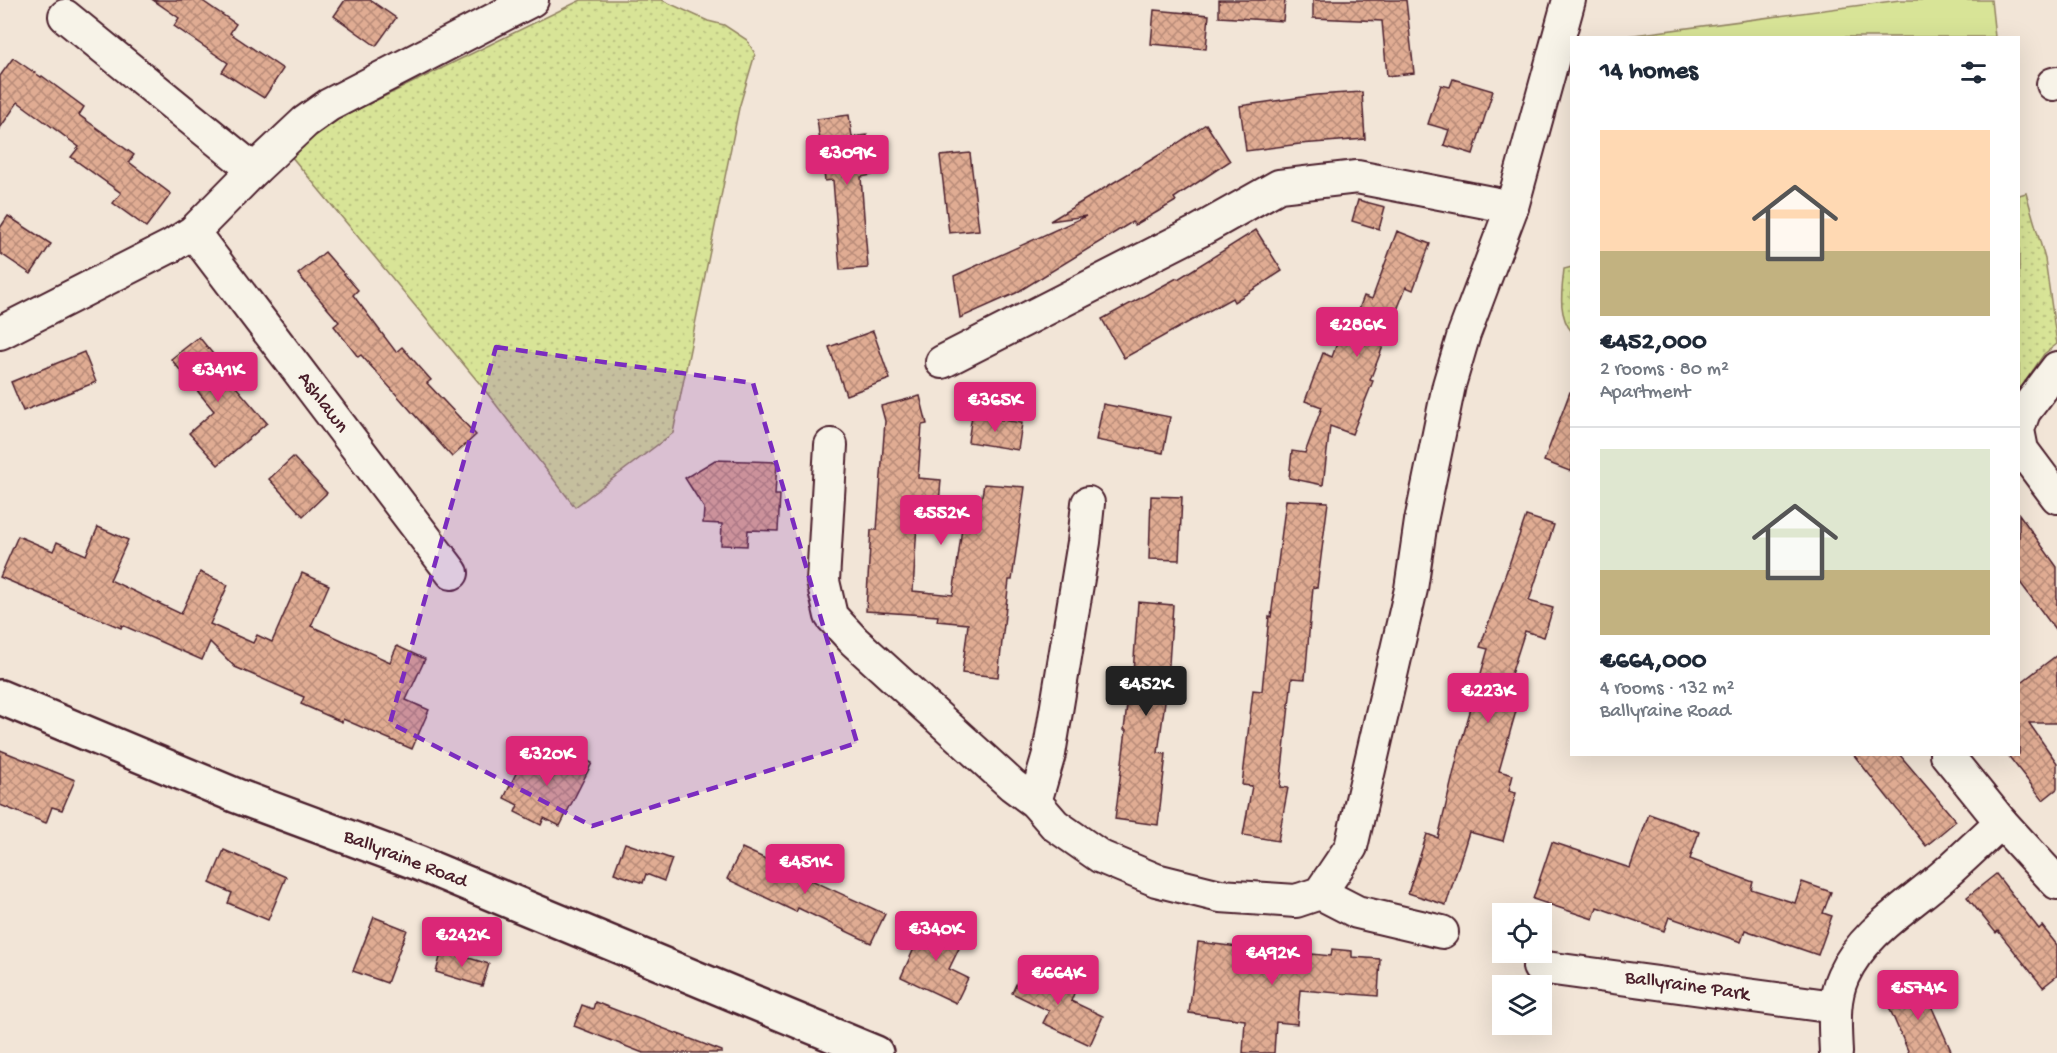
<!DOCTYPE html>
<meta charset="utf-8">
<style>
:root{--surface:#fff;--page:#f6f6f7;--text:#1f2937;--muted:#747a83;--line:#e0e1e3;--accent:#db2777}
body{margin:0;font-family:"Gochi Hand",sans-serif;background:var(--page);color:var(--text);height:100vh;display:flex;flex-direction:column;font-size:22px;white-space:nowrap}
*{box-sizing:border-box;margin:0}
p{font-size:20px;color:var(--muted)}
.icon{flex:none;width:33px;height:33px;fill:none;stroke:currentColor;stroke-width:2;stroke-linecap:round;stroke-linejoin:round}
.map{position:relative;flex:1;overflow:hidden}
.panel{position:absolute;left:1570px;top:36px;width:450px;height:720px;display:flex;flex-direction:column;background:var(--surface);border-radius:0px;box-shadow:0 6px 24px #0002}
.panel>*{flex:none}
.tools{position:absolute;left:1492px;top:903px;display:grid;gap:12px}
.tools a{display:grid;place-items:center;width:60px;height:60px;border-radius:0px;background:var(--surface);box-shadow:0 6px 24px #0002;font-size:30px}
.price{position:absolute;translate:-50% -51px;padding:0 14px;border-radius:6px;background:var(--accent);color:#fff;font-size:20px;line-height:39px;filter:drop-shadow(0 2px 3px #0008)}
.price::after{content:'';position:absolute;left:50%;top:36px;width:18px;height:14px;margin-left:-9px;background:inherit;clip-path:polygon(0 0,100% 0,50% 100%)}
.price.selected{background:#222;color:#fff}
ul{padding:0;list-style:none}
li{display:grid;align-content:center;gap:12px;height:318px;padding:0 30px}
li+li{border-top:2px solid var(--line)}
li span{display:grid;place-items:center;height:186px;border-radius:0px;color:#555}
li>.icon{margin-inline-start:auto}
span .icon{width:108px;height:108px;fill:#fffc;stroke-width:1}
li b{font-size:26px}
h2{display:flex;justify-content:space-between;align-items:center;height:72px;padding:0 30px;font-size:26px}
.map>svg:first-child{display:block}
.grass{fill:url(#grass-dots);stroke:#918261;stroke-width:1.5}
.garden{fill:#d8e497;stroke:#918261;stroke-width:1.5}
.building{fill:url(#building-cross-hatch);stroke:#4a1f2b;stroke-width:1.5;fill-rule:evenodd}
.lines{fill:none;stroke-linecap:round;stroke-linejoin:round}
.minor-casing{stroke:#4a1f2b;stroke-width:36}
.secondary-casing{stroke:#4a1f2b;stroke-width:38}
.minor{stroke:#f7f3e8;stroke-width:32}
.secondary{stroke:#f7f3e8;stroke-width:33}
.marked{fill:#7b2cbf;fill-opacity:0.2;stroke:#7b2cbf;stroke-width:4.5;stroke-dasharray:12 8;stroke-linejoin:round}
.labels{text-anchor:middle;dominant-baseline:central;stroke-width:4.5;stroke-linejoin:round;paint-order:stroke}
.street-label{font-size:20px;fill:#4a1f2b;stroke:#f7f3e8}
</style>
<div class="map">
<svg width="2057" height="1053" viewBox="0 0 2057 1053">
<defs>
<pattern id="grass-dots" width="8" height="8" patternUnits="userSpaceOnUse" patternTransform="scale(1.5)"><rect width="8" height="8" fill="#d8e497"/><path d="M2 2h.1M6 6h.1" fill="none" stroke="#bbc382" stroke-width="1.8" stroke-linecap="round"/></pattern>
<pattern id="building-cross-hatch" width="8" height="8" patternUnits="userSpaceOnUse" patternTransform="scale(1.5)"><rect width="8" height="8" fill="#e0ac93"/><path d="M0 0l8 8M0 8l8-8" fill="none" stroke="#b88b78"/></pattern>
</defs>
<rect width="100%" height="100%" fill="#f2e5d7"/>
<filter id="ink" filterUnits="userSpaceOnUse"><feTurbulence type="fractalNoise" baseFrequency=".0167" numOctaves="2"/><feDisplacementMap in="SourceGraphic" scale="12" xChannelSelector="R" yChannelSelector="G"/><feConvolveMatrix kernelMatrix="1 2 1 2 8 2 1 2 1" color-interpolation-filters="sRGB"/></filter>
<g filter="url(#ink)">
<!-- grass -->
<g class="grass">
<path d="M 581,0 L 662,0 L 708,21 L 724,25 L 747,40 L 755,54 L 739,108 L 673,433 L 575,507 L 480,384 L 291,156 L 330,123 Z"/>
<path d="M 2026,193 L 2045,259 L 2057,344 L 2044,354 L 2019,391 L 2019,195 Z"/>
<path d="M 1572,267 L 1572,332 C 1557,314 1562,290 1564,269 Z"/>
</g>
<!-- garden -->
<path class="garden" d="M 1900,0 L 1991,0 L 1995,37 L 1619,37 Z"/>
<!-- building -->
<g class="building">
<path d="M 153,0 L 201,0 L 236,24 L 230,33 L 283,69 L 264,98 L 222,72 L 228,63 L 174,26 L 179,18 Z"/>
<path d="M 345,0 L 370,0 L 396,18 L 376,46 L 334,16 Z"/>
<path d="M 1219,0 L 1285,0 L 1283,21 L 1219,17 Z"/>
<path d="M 1313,0 L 1406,0 L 1414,73 L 1387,76 L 1382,21 L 1313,18 Z"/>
<path d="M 1154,10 L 1209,15 L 1206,49 L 1151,44 Z"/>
<path d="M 13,58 L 41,77 L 42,76 L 84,107 L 79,115 L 134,155 L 129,162 L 171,194 L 146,227 L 113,203 L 121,193 L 71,157 L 79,147 L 18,102 L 0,128 L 0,76 Z"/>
<path d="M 1453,79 L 1493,91 L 1473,154 L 1444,145 L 1449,130 L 1428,124 L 1441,85 L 1450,87 Z"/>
<path d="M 1362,92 L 1365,139 L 1300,144 L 1246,151 L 1240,106 L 1316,95 Z"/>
<path d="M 849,115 L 852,137 L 867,135 L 872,175 L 861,177 L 868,268 L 840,270 L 833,180 L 825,181 L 817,119 Z"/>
<path d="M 1206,124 L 1230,161 L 1174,198 L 1176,201 L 1135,225 L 1132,222 L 1016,293 L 960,318 L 954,276 L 1086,216 L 1050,221 L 1169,149 Z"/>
<path d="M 970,153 L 979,230 L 949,233 L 940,156 Z"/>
<path d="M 1358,200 L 1385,207 L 1379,229 L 1352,221 Z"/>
<path d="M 8,216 L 51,244 L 31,274 L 0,253 L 0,228 Z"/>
<path d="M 1256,230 L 1282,271 L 1234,302 L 1232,298 L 1124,358 L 1102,319 L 1177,278 L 1178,279 Z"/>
<path d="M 1397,231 L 1430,244 L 1413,290 L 1406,287 L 1370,380 L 1373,381 L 1352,434 L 1330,426 L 1323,485 L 1289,478 L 1292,451 L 1305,453 L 1322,407 L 1305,401 L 1323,353 L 1332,357 L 1339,338 L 1347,340 L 1364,296 L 1372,299 Z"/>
<path d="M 325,252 L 358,290 L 353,295 L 396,352 L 402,347 L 431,380 L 427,383 L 476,435 L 452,457 L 361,355 L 358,357 L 334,326 L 339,322 L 298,274 Z"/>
<path d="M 873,331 L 890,379 L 846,395 L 829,347 Z"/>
<path d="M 199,337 L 227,371 L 224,373 L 267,423 L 218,465 L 189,433 L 214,411 L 171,359 Z"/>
<path d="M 84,352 L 96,382 L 23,411 L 11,382 Z"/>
<path d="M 1570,392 L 1572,392 L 1572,472 L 1544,461 Z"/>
<path d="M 920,396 L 927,424 L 922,425 L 918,478 L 941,480 L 939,503 L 948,504 L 954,525 L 957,505 L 980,507 L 984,484 L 1025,487 L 1012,580 L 1009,580 L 998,677 L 962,673 L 968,624 L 937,621 L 938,616 L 866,611 L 871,530 L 877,530 L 885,421 L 881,406 ZM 917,524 L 962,528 L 953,595 L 913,591 Z"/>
<path d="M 1103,404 L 1170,417 L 1163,453 L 1096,440 Z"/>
<path d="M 972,415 L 1022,423 L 1018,450 L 968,442 Z"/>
<path d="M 293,457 L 327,493 L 303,516 L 269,479 Z"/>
<path d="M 715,460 L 777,462 L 775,495 L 780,495 L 778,531 L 748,530 L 747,546 L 721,545 L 722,524 L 703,523 L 704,508 L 685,478 Z"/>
<path d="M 1151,496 L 1182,497 L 1179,560 L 1149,559 Z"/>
<path d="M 1286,500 L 1328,502 L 1317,588 L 1313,587 L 1305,679 L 1292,678 L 1280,787 L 1288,788 L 1278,841 L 1243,835 L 1252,786 L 1242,785 L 1253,690 L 1262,691 L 1269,616 L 1271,617 Z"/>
<path d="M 2019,514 L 2057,567 L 2057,632 L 2019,581 Z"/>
<path d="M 1526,516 L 1554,525 L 1529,601 L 1553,608 L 1544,637 L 1525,631 L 1505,693 L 1520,697 L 1499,771 L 1513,775 L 1509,791 L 1516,793 L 1503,841 L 1469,832 L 1446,905 L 1408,893 L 1427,834 L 1438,838 L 1459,750 L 1488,649 L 1480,647 Z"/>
<path d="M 98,527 L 128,540 L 110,580 L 181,614 L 200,572 L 228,585 L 210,624 L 253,643 L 257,635 L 272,642 L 302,573 L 329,585 L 311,626 L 390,662 L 397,646 L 425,659 L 406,700 L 429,710 L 412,749 L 343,719 L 342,722 L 301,704 L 304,697 L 235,667 L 210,642 L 202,660 L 122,625 L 121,628 L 0,577 L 18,536 L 53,551 L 57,542 L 86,555 Z"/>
<path d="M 1138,602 L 1173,605 L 1168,679 L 1158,753 L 1166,754 L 1158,825 L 1115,819 L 1126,730 L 1124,730 L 1131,672 L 1133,673 Z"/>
<path d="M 2057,655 L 2057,723 L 2029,723 L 2057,763 L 2057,789 L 2043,800 L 2007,754 L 2019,754 L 2019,684 Z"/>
<path d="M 565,749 L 592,763 L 560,826 L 544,818 L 541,825 L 515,812 L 518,805 L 504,798 L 526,753 L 556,768 Z"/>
<path d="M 0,750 L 75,780 L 62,810 L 52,807 L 46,823 L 0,805 Z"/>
<path d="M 1853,754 L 1899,754 L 1956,821 L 1926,846 Z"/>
<path d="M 1649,814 L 1699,832 L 1690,859 L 1753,882 L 1751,889 L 1795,903 L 1802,882 L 1831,892 L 1823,913 L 1832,916 L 1818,955 L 1745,930 L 1741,942 L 1669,917 L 1664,931 L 1597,907 L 1593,919 L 1533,899 L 1552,842 L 1630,868 Z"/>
<path d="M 625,843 L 672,859 L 664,881 L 646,874 L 643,883 L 614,873 Z"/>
<path d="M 742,848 L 885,914 L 871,943 L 798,908 L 796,912 L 727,879 Z"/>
<path d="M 224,850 L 286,877 L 268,920 L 228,903 L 232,893 L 210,883 Z"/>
<path d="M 1996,874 L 2039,929 L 2042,926 L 2057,945 L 2057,976 L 2043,987 L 1998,931 L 1996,933 L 1967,897 Z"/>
<path d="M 374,917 L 407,930 L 387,983 L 353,971 Z"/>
<path d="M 928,918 L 965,936 L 949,969 L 968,978 L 956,1003 L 901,977 Z"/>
<path d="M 1198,942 L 1303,955 L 1303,953 L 1331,956 L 1332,949 L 1352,951 L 1352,957 L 1380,959 L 1378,996 L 1300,990 L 1297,1024 L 1276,1022 L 1274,1053 L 1243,1053 L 1245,1020 L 1189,1013 Z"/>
<path d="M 442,950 L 489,964 L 482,986 L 436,972 Z"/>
<path d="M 1024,967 L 1075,991 L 1071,1001 L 1103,1016 L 1090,1045 L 1043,1023 L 1049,1011 L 1012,993 Z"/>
<path d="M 1922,982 L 1933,1010 L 1952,1053 L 1909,1053 L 1885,998 Z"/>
<path d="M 595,1002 L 722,1051 L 722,1053 L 643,1053 L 574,1026 L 582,1005 L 593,1009 Z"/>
</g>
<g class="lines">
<defs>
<g id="minor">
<path d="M 65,16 L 254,170"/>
<path d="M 2053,84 L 2057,83"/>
<path d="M 193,232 L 452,573"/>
<path d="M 0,333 L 171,246 L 193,232 L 254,170 L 305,122 L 329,105 L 532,0"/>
<path d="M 942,362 L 1199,231 L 1279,186 L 1357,177 L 1512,207"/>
<path d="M 2019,426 L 2024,412 L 2057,368"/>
<path d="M 2019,435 L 2022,450 L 2057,497"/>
<path d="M 831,445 L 823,581 L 831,616 L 854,641 L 1012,785 L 1035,802 L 1055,825 L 1101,857 L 1156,880 L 1220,896 L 1296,901 L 1320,893 L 1351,847 L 1411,589 L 1421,521 L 1449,385 L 1464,334 L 1512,207 L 1569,0"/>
<path d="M 1946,754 L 2001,822 L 2057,883"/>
<path d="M 1035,802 L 1049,754 L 1084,542 L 1088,503"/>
<path d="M 1320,893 L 1357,912 L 1442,932"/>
<path d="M 1539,967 L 1835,1007"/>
<path d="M 1836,1053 C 1835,1027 1832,1000 1843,976 C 1863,932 1909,906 1944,875 C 1963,858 1982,840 2001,822"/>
</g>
<path id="secondary" d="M 0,697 L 237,796 L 418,863 L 876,1053"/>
</defs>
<!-- minor casing -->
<use href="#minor" class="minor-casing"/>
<!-- secondary casing -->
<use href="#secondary" class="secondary-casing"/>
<!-- minor -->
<use href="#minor" class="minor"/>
<!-- secondary -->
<use href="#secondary" class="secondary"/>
</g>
</g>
<!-- marked area -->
<path class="marked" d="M 496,347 L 753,383 L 857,743 L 592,826 L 390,723 Z"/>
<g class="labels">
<!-- street labels -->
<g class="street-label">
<text transform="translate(322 403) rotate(53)">Ashlawn</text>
<text transform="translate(405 860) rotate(21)">Ballyraine Road</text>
<text transform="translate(1687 987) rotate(8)">Ballyraine Park</text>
</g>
</g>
</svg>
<div class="tools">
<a><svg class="icon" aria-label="locate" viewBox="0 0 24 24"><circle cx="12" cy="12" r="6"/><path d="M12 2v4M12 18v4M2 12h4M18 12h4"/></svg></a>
<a><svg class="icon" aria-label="layers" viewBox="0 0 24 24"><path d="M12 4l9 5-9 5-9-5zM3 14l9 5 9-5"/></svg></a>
</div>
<b class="price" style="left:847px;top:186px">€309K</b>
<b class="price" style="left:1357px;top:358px">€286K</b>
<b class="price" style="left:218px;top:403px">€341K</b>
<b class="price" style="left:995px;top:433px">€365K</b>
<b class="price" style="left:941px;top:546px">€552K</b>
<b class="price selected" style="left:1146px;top:717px">€452K</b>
<b class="price" style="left:1488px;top:724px">€223K</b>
<b class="price" style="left:547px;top:787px">€320K</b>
<b class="price" style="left:805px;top:895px">€451K</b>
<b class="price" style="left:936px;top:962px">€340K</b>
<b class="price" style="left:462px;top:968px">€242K</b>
<b class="price" style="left:1272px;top:986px">€492K</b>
<b class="price" style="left:1058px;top:1006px">€664K</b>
<b class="price" style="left:1918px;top:1021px">€574K</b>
<section class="panel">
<h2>14 homes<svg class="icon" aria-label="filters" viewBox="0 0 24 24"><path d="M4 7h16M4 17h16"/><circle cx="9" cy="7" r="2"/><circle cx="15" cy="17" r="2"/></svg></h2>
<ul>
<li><span style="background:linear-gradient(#ffd9b3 65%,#c2b280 0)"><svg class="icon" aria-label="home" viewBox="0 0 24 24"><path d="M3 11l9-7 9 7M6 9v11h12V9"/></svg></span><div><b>€452,000</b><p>2 rooms · 80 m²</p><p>Apartment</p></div></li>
<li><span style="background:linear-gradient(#dfe7d0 65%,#c2b280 0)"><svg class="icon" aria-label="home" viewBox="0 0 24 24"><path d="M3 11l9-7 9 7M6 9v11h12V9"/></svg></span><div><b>€664,000</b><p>4 rooms · 132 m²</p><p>Ballyraine Road</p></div></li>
</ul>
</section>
</div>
